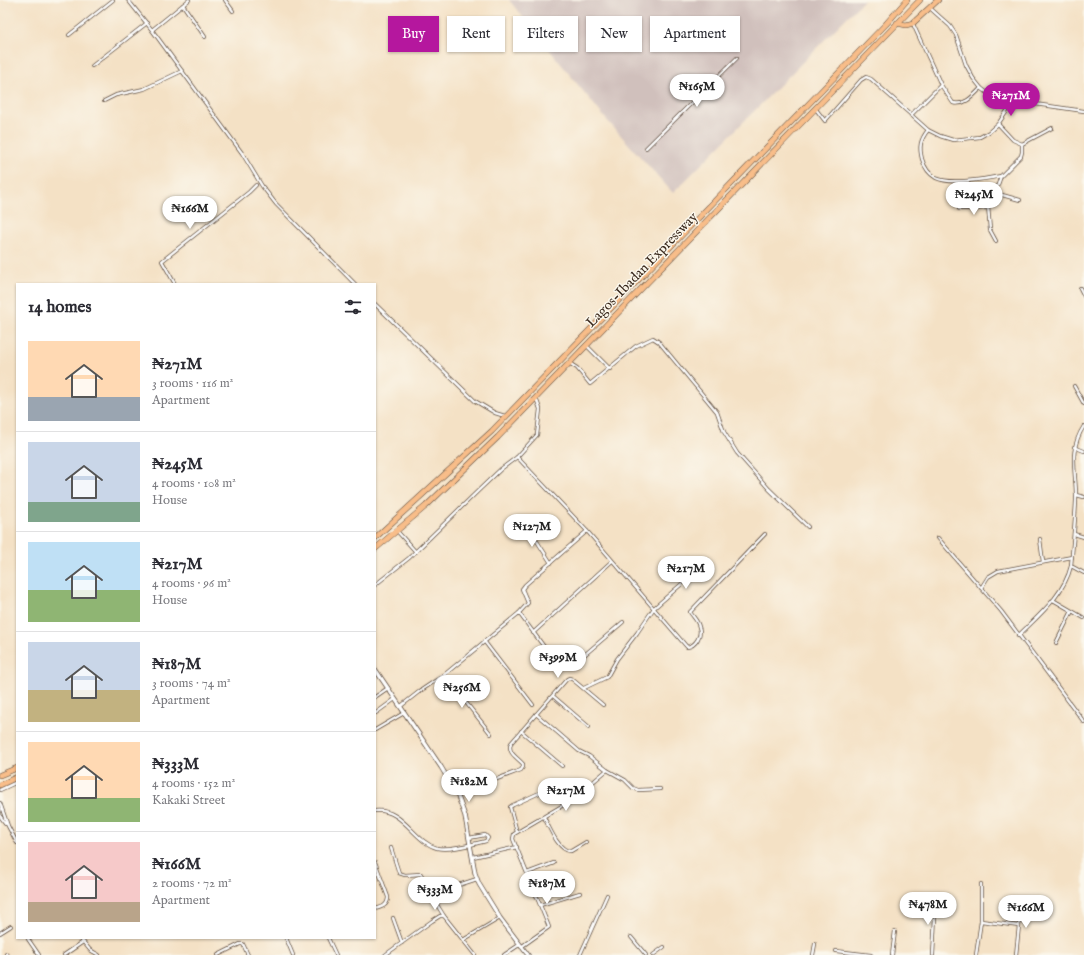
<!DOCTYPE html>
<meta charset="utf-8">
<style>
:root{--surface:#fff;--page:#f7f7f7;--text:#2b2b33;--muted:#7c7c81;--line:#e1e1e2;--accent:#b5179e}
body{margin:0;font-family:"IM FELL English",serif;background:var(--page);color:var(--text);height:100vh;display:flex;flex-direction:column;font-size:15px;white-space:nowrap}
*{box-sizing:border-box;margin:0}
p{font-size:13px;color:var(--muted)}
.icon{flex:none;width:22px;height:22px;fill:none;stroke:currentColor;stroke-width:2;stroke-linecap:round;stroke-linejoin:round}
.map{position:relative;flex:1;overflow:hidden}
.drawer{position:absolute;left:16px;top:283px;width:360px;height:656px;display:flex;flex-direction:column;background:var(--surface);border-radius:0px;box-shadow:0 1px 3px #0004}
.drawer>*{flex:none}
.guide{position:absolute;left:388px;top:16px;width:380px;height:36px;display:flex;gap:8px}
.price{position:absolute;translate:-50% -34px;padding:0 9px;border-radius:14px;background:#fff;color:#222;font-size:13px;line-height:26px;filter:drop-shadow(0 1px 2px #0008)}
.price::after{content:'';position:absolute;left:50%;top:24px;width:12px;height:9px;margin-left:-6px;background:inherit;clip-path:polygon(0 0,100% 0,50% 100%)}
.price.selected{background:var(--accent);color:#fff}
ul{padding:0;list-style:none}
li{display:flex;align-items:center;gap:12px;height:100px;padding:0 12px}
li+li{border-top:1px solid var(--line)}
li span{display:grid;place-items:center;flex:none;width:112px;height:80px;border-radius:0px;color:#555}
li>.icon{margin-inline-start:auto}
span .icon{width:48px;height:48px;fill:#fffc;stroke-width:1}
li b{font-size:17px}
h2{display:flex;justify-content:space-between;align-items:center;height:48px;padding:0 12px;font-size:17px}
.pill{padding:0 14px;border-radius:0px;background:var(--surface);box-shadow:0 1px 3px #0004;font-size:14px;line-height:36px}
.pill.selected{background:var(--accent);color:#fff}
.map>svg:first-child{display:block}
.industrial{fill:#d0c0bc}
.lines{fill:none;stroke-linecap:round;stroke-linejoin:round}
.minor-casing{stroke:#574537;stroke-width:4}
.tertiary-casing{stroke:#574537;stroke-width:5}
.motorway-casing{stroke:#574537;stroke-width:6}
.minor{stroke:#fff;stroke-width:2.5}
.tertiary{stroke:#fff;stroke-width:3.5}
.motorway{stroke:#f8bd89;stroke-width:5}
.labels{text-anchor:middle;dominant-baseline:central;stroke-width:3;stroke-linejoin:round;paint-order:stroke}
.street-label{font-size:14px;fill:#3b2a1e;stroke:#fbf7ec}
</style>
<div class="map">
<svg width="1084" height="955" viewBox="0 0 1084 955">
<rect width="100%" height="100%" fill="#fbf7ec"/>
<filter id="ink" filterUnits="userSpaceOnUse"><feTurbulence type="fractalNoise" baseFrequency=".025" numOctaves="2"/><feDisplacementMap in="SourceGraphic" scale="8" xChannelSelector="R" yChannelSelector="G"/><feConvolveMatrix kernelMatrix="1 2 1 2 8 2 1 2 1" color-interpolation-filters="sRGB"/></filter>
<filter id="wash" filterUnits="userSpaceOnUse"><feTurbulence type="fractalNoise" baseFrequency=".012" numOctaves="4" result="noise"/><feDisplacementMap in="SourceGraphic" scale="16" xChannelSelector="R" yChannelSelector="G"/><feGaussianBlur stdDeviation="0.9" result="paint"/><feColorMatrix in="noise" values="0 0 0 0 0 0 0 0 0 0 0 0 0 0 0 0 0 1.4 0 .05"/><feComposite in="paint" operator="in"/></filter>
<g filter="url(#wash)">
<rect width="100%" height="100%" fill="#f4e1c5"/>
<!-- industrial -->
<path class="industrial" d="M 509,0 L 864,0 L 673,193 L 605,118 Z"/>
</g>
<g filter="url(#ink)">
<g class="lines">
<defs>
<g id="minor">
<path d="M 128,0 L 152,30 L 242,153 L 262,186 L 276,204 L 355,284"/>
<path d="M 225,0 L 233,11"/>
<path d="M 183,5 L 205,37"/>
<path d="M 930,8 L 950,26 L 956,35 L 966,65 L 973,78 L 981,88 L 989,94 L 997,97 L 1014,101 L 1084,111"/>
<path d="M 913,24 L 941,85 L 953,103 C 965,106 974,95 981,88"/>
<path d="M 152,30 L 189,0"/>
<path d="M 69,35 L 113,0"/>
<path d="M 92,66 L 147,23"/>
<path d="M 104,101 L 116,95 L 144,89 L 182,71"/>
<path d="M 815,108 L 825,121 L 861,80 L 866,77 L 871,79 L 928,130 L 940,136 L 953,140 L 980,137 L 989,132 L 998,124 L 1014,101"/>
<path d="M 911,115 L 941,85"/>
<path d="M 998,124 L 1013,140 L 1022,144 L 1052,128"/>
<path d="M 928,130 C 920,140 919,147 922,159 C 924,166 929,174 936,178 C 950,185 986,179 1001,176"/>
<path d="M 646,148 L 737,58"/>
<path d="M 995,193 L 1020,200"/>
<path d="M 959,209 L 988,208"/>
<path d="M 996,241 L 990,230 L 988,206 L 995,193 L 1001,176 L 1021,156 L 1022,152 L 1022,144"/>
<path d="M 175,284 L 162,261 L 249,192 L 256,185"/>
<path d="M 1080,288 L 1084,296"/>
<path d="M 375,304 L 475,401 L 495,413 L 505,416"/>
<path d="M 586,345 L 610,369"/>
<path d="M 569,363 L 577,368 L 590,384 L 636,346 L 653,338 L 659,342 L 717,412 L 724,432 L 737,453 L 769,489 L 808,527"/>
<path d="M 1074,386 L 1084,404"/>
<path d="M 1074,447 L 1084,451"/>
<path d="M 517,457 L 587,531 L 687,647 C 696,646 702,635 699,627 C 698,621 693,617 690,612 L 692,610 L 765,534"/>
<path d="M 1076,495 L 1084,497"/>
<path d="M 526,524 L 551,563"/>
<path d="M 397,531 L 416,552"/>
<path d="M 1074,534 L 1084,537"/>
<path d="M 938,538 L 1001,611 L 1084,722"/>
<path d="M 1040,539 L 1043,562"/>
<path d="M 1071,566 L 1084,573"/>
<path d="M 375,585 L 409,558 L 479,490 L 501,469 L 517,457 L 537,435 L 540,409 L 536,398"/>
<path d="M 981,588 L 988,577 L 998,571 L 1072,557"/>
<path d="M 1053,600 L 1084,618"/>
<path d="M 519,613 L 559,667"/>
<path d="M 533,633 L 612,561"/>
<path d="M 1018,636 C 1039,615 1064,595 1071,566 C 1073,544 1075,522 1076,501 C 1077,473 1067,452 1084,426"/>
<path d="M 484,641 L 533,705"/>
<path d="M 1056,643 L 1072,611"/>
<path d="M 582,657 L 623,622"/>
<path d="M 444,675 L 491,734"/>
<path d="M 584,688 L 607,677 L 617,659 L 637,633 L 654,608 L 692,575 L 707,560"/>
<path d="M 553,696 L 589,727"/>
<path d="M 375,697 L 388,688"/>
<path d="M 401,706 L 420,691 L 444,675 L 519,613 L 528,603 L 522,589 L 525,585 L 587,531"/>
<path d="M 376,713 L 395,699"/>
<path d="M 536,714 L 579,751 L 589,756 L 607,770 L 625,780 L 633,788 L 638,790 L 660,789"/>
<path d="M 375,730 L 404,713"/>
<path d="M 521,731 L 562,766"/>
<path d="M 0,790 L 17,782"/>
<path d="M 457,794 L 521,770 L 523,767 L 523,764 C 517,757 507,753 511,743 L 567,679 L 569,678 L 572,679 L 603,705"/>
<path d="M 0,803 L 8,826 L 17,843"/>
<path d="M 375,811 C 403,808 414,842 437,848 C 450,851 473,844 486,841 L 488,838 L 485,835 L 469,838"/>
<path d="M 0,816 L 6,824"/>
<path d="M 544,817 C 549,827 559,852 571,851 L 586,842"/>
<path d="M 517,832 L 510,807 L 513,805 L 559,784"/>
<path d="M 391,848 L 399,873 L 405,875 L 421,874 C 425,880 425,889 431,894 L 477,879"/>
<path d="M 473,857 L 517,847"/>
<path d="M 375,862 L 388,897 C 388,905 383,907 375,909"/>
<path d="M 527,873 L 554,863"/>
<path d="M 434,900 L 444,916"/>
<path d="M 540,905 L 580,893"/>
<path d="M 393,918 L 402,943"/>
<path d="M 981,921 L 1019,926"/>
<path d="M 0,933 L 11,926"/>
<path d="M 631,937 L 646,955"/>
<path d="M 80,938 L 90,950 L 99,955"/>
<path d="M 286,938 L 293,955"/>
<path d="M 328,938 L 336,955"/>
<path d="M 28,939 L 39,955"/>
<path d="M 463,940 L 500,918"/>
<path d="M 521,947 L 549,927 L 513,839 L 514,834 L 572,800 L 607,770"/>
<path d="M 836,951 L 871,955"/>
<path d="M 6,954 L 7,955"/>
<path d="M 64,955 L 83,942"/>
<path d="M 218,955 L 240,944 L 243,944 L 248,955"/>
<path d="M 385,955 L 432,921 L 440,916 L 444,916 L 475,955"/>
<path d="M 504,955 L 519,945"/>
<path d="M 580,955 L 607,895"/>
<path d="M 653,955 L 664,947"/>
<path d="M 813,955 L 815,944"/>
<path d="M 892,955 L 895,931"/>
<path d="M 933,955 L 936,898"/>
<path d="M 976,955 L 981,921 L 981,884"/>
<path d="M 1016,955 L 1020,916 L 1023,901"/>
</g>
<path id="tertiary" d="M 375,669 L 441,767 L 457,794 L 465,816 L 475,873 L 479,884 L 500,918 L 528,955"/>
<g id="motorway">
<path d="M 897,23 L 906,25 L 913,23 L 938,0"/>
<path d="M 375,538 L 492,431 L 886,24 L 907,0"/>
<path d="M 375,549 L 426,506 L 498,437 L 920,0"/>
<path d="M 0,775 L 17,768"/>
<path d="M 0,785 L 17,777"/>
</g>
</defs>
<!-- minor casing -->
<use href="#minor" class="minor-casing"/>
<!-- tertiary casing -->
<use href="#tertiary" class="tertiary-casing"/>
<!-- motorway casing -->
<use href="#motorway" class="motorway-casing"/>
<!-- minor -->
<use href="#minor" class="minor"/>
<!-- tertiary -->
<use href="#tertiary" class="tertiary"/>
<!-- motorway -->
<use href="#motorway" class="motorway"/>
</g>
</g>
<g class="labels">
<!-- street labels -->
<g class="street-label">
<text transform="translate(642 270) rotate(-46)">Lagos-Ibadan Expressway</text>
</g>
</g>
</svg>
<b class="price" style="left:697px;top:108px">₦165M</b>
<b class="price selected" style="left:1011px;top:117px">₦271M</b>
<b class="price" style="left:974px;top:216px">₦245M</b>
<b class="price" style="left:190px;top:230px">₦166M</b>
<b class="price" style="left:532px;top:548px">₦127M</b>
<b class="price" style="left:686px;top:590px">₦217M</b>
<b class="price" style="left:558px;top:679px">₦399M</b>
<b class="price" style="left:462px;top:709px">₦256M</b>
<b class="price" style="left:469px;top:803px">₦182M</b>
<b class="price" style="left:566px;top:812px">₦217M</b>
<b class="price" style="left:547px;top:905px">₦187M</b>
<b class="price" style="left:435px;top:911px">₦333M</b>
<b class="price" style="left:928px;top:926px">₦478M</b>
<b class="price" style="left:1026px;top:929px">₦166M</b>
<div class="guide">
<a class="pill selected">Buy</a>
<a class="pill">Rent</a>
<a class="pill">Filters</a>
<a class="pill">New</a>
<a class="pill">Apartment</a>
</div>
<section class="drawer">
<h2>14 homes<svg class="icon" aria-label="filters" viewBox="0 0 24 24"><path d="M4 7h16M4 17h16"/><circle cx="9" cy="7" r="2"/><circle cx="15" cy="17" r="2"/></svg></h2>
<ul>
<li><span style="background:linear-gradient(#ffd9b3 70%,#9aa5b1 0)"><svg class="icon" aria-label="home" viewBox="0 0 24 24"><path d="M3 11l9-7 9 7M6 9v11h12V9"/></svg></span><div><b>₦271M</b><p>3 rooms · 116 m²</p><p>Apartment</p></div></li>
<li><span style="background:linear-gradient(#c9d6e8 75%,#7fa58c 0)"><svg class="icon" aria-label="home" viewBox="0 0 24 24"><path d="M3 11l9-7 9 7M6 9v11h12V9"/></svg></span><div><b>₦245M</b><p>4 rooms · 108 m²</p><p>House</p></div></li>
<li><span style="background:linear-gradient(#bfe0f5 60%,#8fb573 0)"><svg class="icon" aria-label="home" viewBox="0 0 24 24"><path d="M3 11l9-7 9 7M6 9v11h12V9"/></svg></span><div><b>₦217M</b><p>4 rooms · 96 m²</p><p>House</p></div></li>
<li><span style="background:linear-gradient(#c9d6e8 60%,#c2b280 0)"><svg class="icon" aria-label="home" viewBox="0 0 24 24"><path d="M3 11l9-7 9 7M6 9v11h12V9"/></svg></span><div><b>₦187M</b><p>3 rooms · 74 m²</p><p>Apartment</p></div></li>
<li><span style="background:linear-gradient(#ffd9b3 70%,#8fb573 0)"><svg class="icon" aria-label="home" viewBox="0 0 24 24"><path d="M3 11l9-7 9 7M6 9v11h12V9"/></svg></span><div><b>₦333M</b><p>4 rooms · 152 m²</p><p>Kakaki Street</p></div></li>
<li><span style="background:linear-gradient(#f6c9c9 75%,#b9a48a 0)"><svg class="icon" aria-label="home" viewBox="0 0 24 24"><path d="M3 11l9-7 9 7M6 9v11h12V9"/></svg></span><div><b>₦166M</b><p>2 rooms · 72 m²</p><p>Apartment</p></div></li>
</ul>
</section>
</div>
